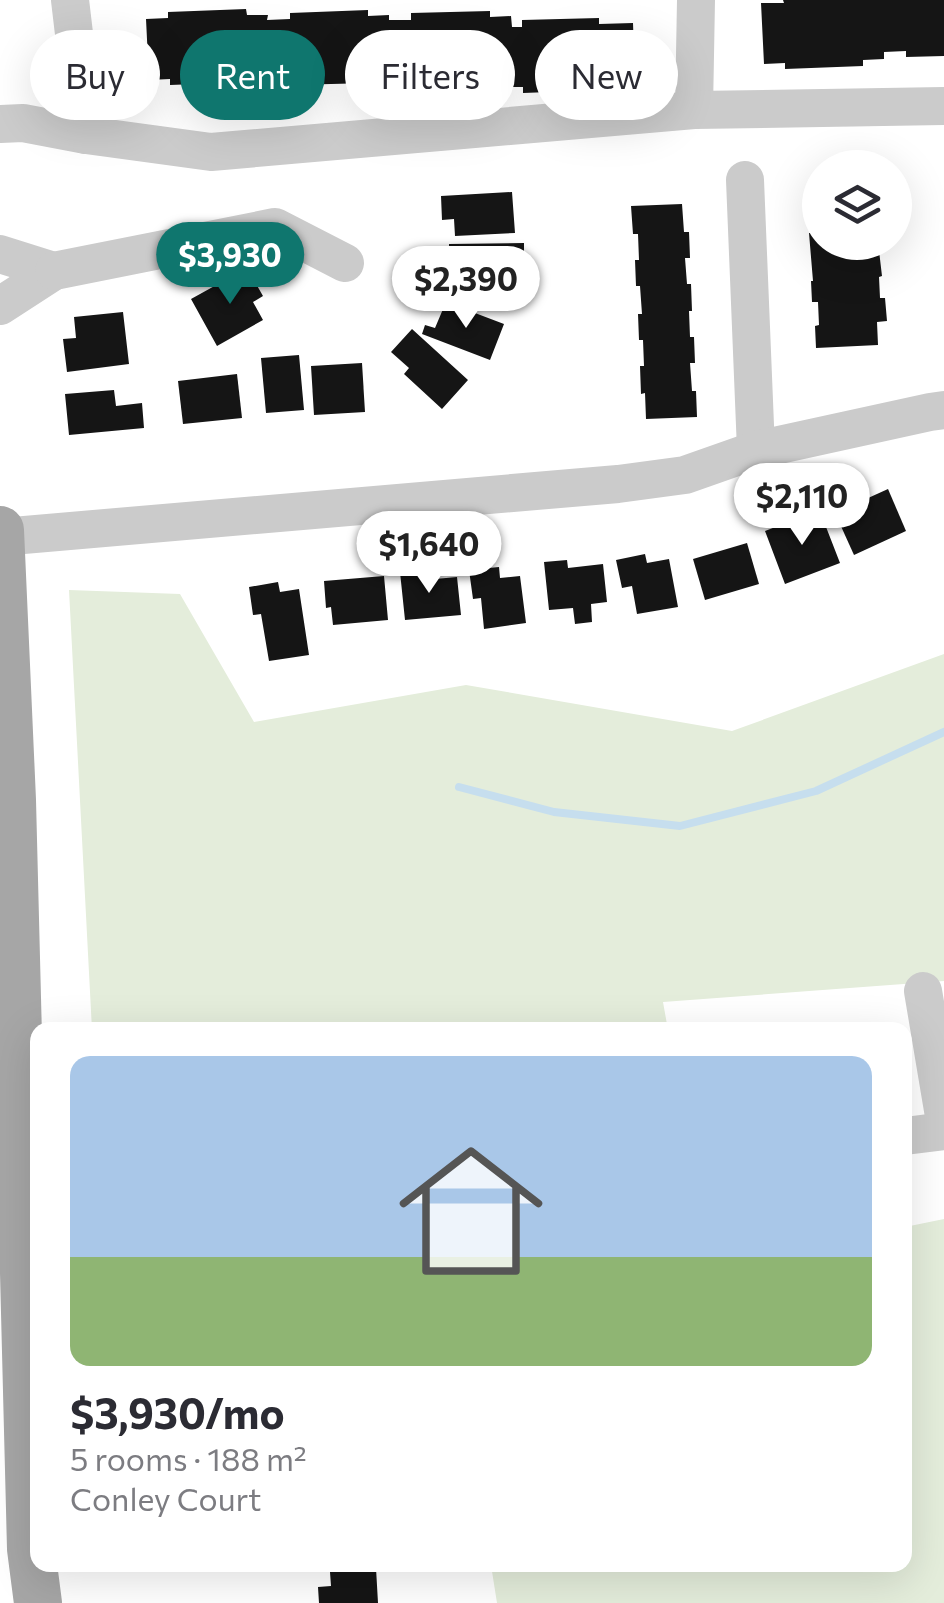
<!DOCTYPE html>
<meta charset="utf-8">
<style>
:root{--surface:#fff;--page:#f2f2f3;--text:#2b2b33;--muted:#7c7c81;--accent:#0f766e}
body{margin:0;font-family:Commissioner,sans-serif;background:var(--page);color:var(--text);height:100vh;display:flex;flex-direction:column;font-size:38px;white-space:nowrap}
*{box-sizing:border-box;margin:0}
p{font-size:32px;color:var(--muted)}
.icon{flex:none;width:55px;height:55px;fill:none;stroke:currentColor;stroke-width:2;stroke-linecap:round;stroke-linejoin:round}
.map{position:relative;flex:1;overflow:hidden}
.panel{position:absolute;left:30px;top:1022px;width:882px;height:550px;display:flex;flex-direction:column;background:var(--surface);border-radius:20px;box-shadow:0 10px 40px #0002}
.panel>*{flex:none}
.top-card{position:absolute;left:30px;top:30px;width:885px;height:90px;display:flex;gap:20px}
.tools{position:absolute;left:802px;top:150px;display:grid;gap:20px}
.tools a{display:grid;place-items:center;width:110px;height:110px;border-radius:50%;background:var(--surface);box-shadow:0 10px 40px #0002;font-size:50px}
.price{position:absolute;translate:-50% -85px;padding:0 22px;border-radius:35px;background:#fff;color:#222;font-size:32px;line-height:65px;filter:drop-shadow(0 2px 5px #0008)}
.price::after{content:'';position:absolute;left:50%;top:60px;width:30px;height:22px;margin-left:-15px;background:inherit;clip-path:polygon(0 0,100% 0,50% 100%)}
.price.active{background:var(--accent);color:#fff}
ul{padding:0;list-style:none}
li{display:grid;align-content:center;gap:20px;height:530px;padding:0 40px}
li span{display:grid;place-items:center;height:310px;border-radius:20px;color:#555}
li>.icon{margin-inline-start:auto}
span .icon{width:180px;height:180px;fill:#fffc;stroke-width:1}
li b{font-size:42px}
.tag{padding:0 35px;border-radius:45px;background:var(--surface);box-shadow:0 10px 40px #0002;font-size:35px;line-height:90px}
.tag.active{background:var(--accent);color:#fff}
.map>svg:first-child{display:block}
.green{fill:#e4eddb}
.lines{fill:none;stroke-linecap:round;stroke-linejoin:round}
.stream{stroke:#c6deee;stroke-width:8}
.building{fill:#151515}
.minor{stroke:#cbcbcb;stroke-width:38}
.major{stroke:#a6a6a6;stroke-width:48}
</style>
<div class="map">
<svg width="944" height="1603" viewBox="0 0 944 1603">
<rect width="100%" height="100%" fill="#fff"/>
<!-- green -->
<g class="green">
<path d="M 69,590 L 180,594 L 254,722 L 466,685 L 732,731 L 944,654 L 944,981 L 663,1002 L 668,1030 L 92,1030 Z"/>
<path d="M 944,1219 L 944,1603 L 497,1603 L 491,1565 L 905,1565 L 905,1227 Z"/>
</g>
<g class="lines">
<!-- stream -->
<path class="stream" d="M 459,787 L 554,812 L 680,826 L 816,791 L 944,732"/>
</g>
<!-- building -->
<g class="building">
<path d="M 783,0 L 944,0 L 944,56 L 906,57 L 906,51 L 884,52 L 884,59 L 863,60 L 863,66 L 785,69 L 785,63 L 764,64 L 761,3 L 784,3 Z"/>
<path d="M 246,9 L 247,15 L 268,15 L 267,20 L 290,19 L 290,13 L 368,10 L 368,16 L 389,15 L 389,20 L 411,20 L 411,13 L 490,11 L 490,17 L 511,16 L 512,27 L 522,27 L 522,20 L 599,18 L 599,24 L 633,23 L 635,83 L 601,84 L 602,90 L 523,93 L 523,87 L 513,87 L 513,76 L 491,77 L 491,83 L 413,86 L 413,81 L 391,81 L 391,75 L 369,76 L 370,83 L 292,85 L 291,80 L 270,81 L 270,75 L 248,76 L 248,82 L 170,85 L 170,79 L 149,80 L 146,19 L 168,18 L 168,12 Z"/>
<path d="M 512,192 L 515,233 L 455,236 L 454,219 L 442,220 L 441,196 Z"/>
<path d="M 682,204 L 684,232 L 689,232 L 690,258 L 685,258 L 687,284 L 691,284 L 692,311 L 689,311 L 690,337 L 694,337 L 695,363 L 690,363 L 692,391 L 696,391 L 697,417 L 646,419 L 645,393 L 641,394 L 640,366 L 644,366 L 643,340 L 639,340 L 638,314 L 642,314 L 640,286 L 636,286 L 635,260 L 639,260 L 638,234 L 633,234 L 631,206 Z"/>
<path d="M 809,233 L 820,233 L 820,242 L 878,242 L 882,276 L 879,277 L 880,298 L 885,298 L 887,321 L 877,322 L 878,345 L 816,348 L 815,326 L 819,325 L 818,302 L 812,302 L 811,281 L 813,281 Z"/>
<path d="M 524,243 L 524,283 L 465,284 L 465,270 L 449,270 L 449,244 Z"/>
<path d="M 247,268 L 263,296 L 253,302 L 263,320 L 217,346 L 191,299 Z"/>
<path d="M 446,302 L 504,324 L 490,360 L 422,334 L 425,325 L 435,328 Z"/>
<path d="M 123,312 L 129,364 L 67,372 L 63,339 L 76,338 L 74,317 Z"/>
<path d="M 412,329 L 468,380 L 442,409 L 404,374 L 409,368 L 391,352 Z"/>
<path d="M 299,355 L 304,410 L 266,413 L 261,358 Z"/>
<path d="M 362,363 L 365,412 L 314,415 L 311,366 Z"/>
<path d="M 237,374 L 242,418 L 183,424 L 178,381 Z"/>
<path d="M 114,390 L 116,406 L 142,403 L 144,428 L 69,435 L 65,394 Z"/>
<path d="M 888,489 L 906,531 L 854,555 L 835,513 Z"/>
<path d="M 821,514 L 840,563 L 785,584 L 765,531 L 796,519 L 798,524 Z"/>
<path d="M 747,543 L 759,584 L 705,600 L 693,559 Z"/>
<path d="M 645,554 L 647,563 L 669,559 L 678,607 L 637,614 L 632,586 L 622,588 L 616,560 Z"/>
<path d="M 567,560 L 568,568 L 603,564 L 607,602 L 591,604 L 592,622 L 575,624 L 573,608 L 549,610 L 544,562 Z"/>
<path d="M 499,567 L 500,578 L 520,576 L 526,623 L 484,629 L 481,598 L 473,599 L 469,570 Z"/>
<path d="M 423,570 L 424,580 L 457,577 L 461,615 L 405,620 L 400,572 Z"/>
<path d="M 384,576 L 388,620 L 333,625 L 331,607 L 326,608 L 324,581 Z"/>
<path d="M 278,582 L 280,592 L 299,589 L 309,655 L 269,661 L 261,614 L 253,615 L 249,587 Z"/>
<path d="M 376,1568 L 378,1603 L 319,1603 L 318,1587 L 331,1586 L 330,1572 Z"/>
</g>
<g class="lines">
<!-- minor -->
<g class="minor">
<path d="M 694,110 L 696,0"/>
<path d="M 0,124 L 23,123 L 86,135 L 70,0"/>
<path d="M 86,135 L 211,152 L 694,110 L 944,106"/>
<path d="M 745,180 L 756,450"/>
<path d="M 0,254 L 54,271 L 0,306"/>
<path d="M 54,271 L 275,227 L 345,263"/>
<path d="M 0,537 L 618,484 L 685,475 L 756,450 L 930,412 L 944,410"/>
<path d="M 923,991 L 944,1116"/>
<path d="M 905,1136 L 944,1131"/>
</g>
<!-- major -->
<path class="major" d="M 0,530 L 12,800 L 31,1549 L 38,1603"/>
</g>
</svg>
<div class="tools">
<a><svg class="icon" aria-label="layers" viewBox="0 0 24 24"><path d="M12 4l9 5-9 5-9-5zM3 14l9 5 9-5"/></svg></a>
</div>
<b class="price active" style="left:230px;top:307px">$3,930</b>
<b class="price" style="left:466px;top:331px">$2,390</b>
<b class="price" style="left:802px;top:548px">$2,110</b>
<b class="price" style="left:429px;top:596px">$1,640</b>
<div class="top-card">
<a class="tag">Buy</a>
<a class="tag active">Rent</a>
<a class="tag">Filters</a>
<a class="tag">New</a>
</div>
<section class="panel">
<ul>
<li><span style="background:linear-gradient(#a9c7e8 65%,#8fb573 0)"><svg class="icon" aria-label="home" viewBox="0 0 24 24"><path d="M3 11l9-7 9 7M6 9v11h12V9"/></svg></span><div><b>$3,930/mo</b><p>5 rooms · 188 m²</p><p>Conley Court</p></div></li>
</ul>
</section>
</div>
